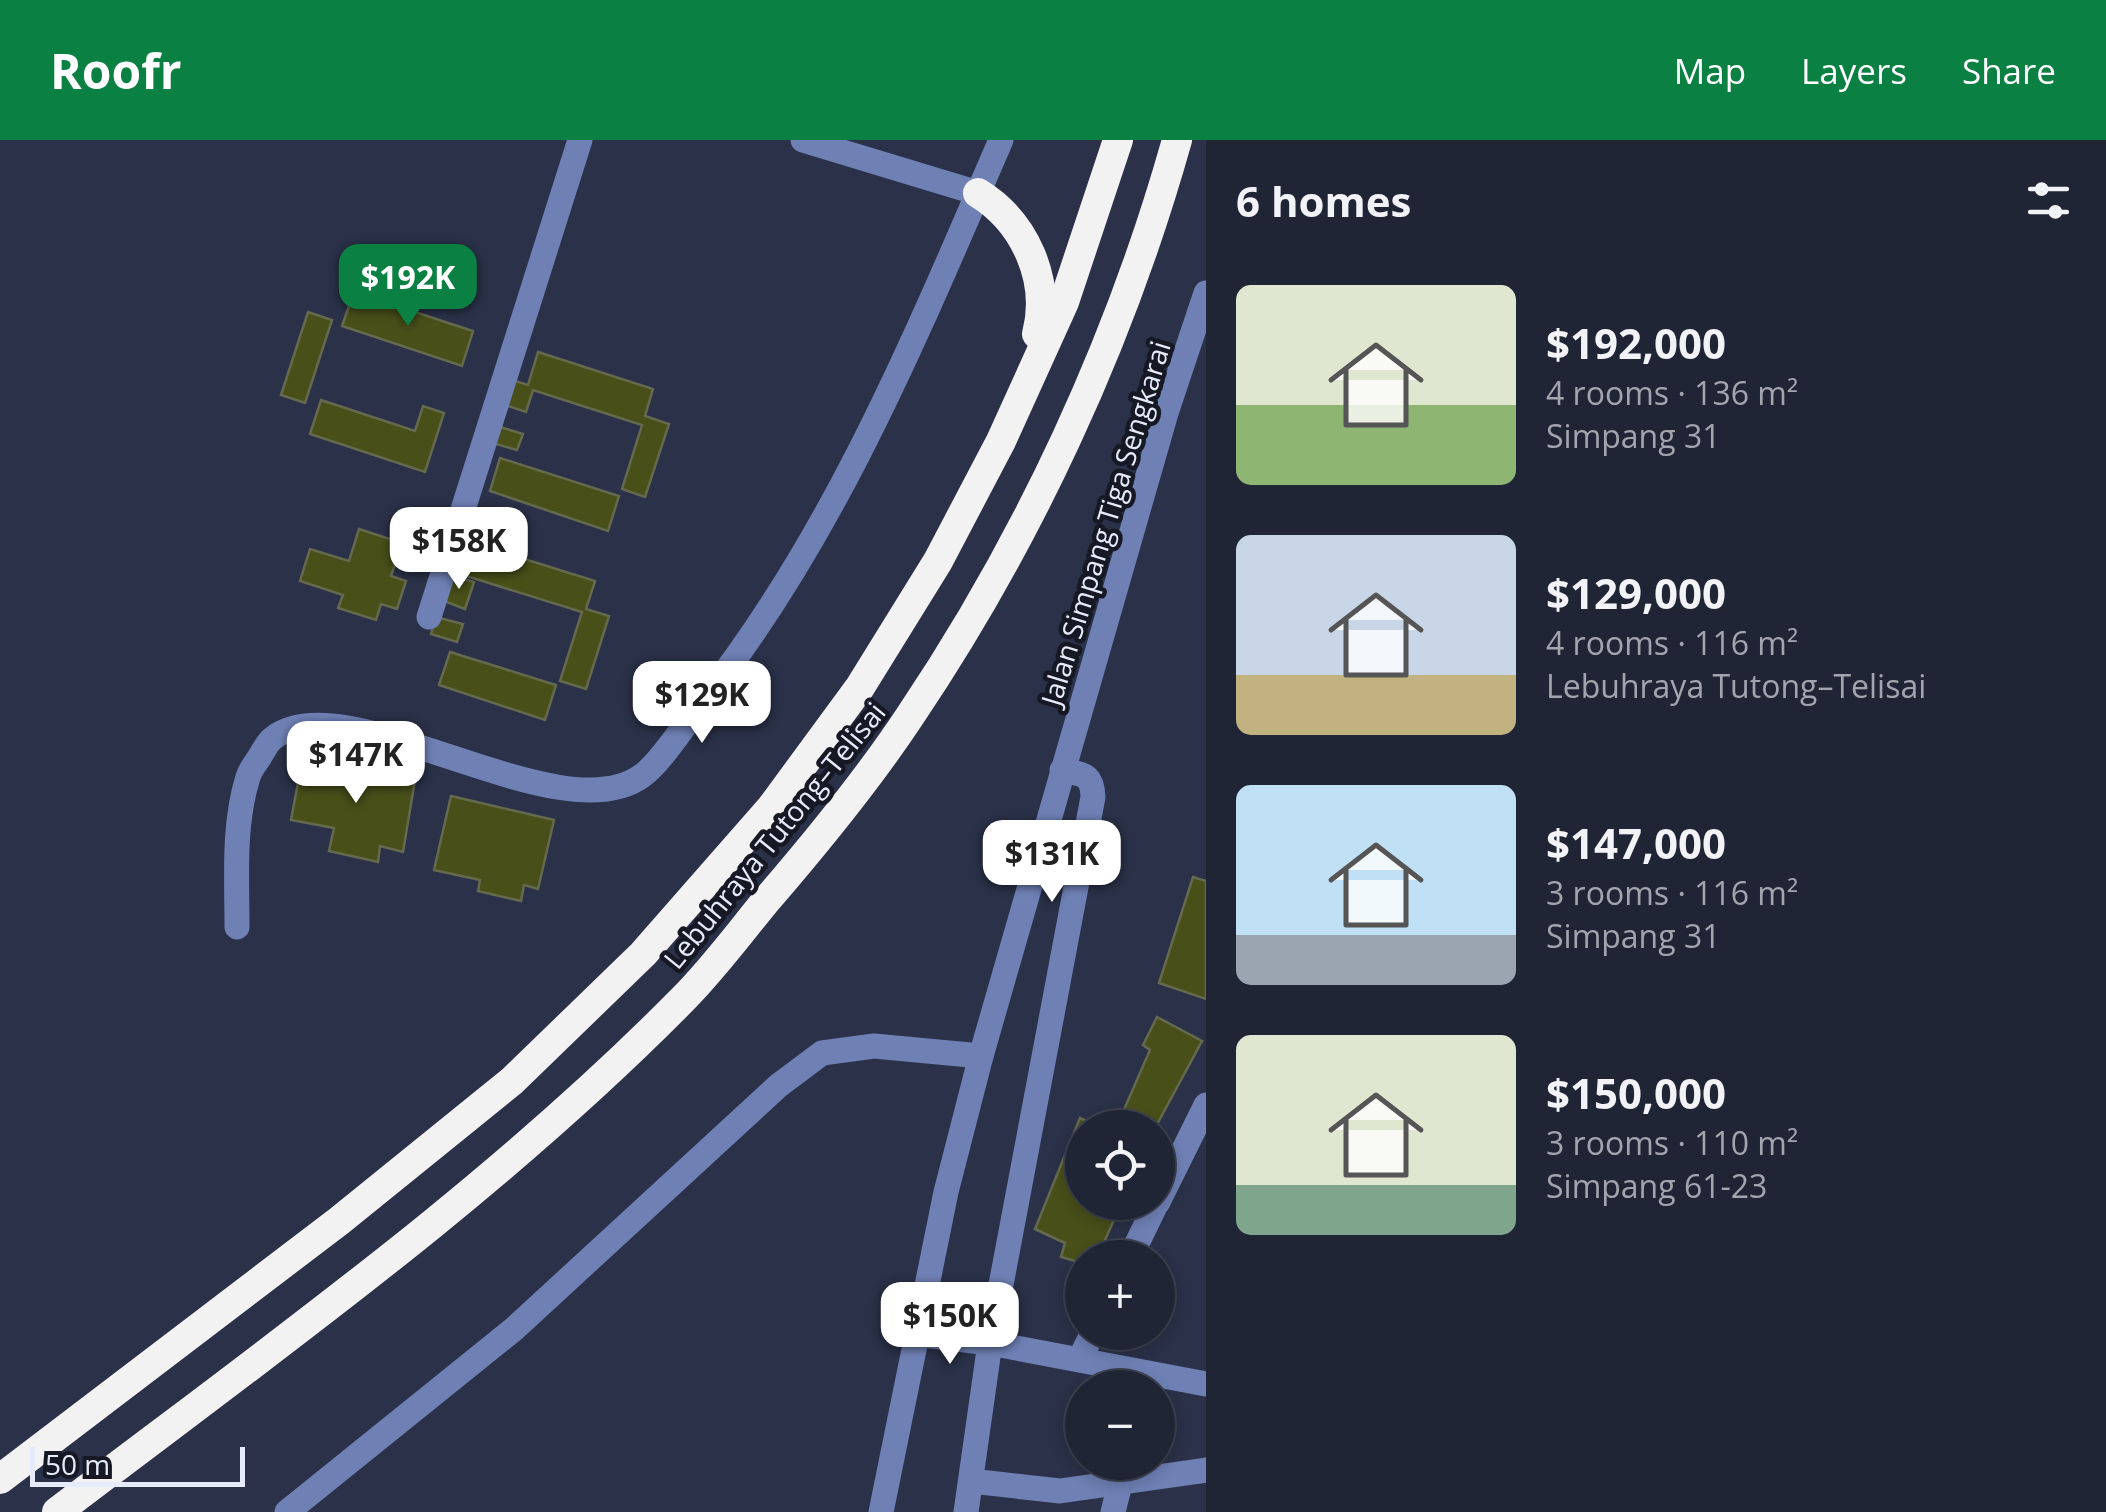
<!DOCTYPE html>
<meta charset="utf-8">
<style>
:root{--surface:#202536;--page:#282d3e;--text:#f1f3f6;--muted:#a2a5ad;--line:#3d4251;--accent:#0b8043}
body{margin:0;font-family:"Open Sans",sans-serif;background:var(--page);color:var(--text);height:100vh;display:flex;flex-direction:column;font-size:38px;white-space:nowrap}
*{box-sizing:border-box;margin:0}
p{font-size:32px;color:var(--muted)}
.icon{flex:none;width:55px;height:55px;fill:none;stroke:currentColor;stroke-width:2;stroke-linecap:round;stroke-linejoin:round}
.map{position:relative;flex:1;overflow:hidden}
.sheet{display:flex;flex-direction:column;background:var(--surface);width:900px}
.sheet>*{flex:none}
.tools{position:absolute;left:1065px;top:970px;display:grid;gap:20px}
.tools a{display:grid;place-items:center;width:110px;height:110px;border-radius:50%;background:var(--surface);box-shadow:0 5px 15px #0003,0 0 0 2px var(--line);font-size:50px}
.scale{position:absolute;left:30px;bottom:25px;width:215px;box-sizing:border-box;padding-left:10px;border:5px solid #e6ebfb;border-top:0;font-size:28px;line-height:35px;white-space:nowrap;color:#e6ebfb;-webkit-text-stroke:8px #161924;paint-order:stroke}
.price{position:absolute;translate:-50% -85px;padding:0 22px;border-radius:20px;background:#fff;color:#222;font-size:32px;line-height:65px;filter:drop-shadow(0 2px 5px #0008)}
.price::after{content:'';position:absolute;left:50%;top:60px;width:30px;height:22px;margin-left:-15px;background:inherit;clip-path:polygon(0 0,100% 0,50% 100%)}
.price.on{background:var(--accent);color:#fff}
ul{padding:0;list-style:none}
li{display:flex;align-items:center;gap:30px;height:250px;padding:0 30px}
li span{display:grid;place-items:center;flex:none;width:280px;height:200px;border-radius:15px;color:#555}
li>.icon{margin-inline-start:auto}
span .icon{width:120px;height:120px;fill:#fffc;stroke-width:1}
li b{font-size:42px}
h2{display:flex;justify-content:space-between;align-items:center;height:120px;padding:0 30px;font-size:42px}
header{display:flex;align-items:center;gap:60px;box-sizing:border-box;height:140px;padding:0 50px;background:var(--accent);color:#fff}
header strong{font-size:48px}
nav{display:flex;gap:55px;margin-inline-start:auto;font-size:35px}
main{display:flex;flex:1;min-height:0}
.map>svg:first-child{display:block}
.building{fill:#484f19;stroke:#656a4e;stroke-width:2.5}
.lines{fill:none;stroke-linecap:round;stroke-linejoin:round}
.minor{stroke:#6f80b5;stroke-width:25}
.highway{stroke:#f2f2f2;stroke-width:30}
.labels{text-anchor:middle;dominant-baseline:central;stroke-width:9;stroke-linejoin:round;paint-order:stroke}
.street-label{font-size:28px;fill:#e6ebfb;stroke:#161924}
</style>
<header>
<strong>Roofr</strong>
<nav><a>Map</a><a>Layers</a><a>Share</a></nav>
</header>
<main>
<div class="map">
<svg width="1206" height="1372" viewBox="0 0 1206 1372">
<rect width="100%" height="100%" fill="#2a3148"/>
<!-- building -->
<g class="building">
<path d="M 354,152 L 473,191 L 462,226 L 342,186 Z"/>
<path d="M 308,172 L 332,180 L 305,263 L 281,255 Z"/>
<path d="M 538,212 L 653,249 L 645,276 L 669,284 L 645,357 L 622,349 L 642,285 L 533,250 L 526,272 L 502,264 L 509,239 L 528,245 Z"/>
<path d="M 321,260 L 415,291 L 423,266 L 444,273 L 425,332 L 310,294 Z"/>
<path d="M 494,285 L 523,294 L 517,310 L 489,302 Z"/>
<path d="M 500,318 L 619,356 L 608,391 L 490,351 Z"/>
<path d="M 359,389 L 402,403 L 391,436 L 406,441 L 397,469 L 381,464 L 376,480 L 338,468 L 343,455 L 300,441 L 310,409 L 349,421 Z"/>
<path d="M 473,403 L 595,441 L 586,469 L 609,476 L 586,549 L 560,541 L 582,472 L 463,435 Z"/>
<path d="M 451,435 L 474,442 L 465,469 L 444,461 Z"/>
<path d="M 436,477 L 463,484 L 457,502 L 431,494 Z"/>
<path d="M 450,512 L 556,545 L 545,580 L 439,545 Z"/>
<path d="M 303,616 L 374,632 L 375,626 L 416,634 L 403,712 L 380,706 L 378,722 L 329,711 L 334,688 L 291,680 Z"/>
<path d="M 451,656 L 554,680 L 538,749 L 524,745 L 521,761 L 478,751 L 480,740 L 434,730 Z"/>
<path d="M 1193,737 L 1206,741 L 1206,859 L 1159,843 Z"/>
<path d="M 1157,877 L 1202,901 L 1155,988 L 1116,988 L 1150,910 L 1143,905 Z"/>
<path d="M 1080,978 L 1102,988 L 1082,988 L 1082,1062 L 1122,1062 L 1097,1118 L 1082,1118 L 1082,1123 L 1061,1117 L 1065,1103 L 1035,1089 Z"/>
</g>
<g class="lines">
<!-- minor -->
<g class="minor">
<path d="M 803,0 L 978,53"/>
<path d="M 429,477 L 580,0"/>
<path d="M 237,787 C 237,737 233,685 248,637 C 250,630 255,624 259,618 C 263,612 267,603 272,599 C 343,539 561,698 643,635 C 660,623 686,583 700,565 C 834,397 916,196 1001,0"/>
<path d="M 1158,1062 L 1206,965"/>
<path d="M 1130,1118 L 1157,1062"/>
<path d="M 915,1194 L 990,1203 L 1206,1244"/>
<path d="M 1080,1219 L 1093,1192"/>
<path d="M 971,1341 L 1060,1351 L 1206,1330"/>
<path d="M 287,1372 L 514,1189 L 778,946 L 822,913 L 874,906 L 981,916"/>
<path d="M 881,1372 L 946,1052 L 981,916 L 1166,273 L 1206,153"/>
<path d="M 966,1372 L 990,1203 L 1093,657 C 1092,633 1083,635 1062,630"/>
<path d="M 1113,1372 L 1120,1344"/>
</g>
<!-- highway -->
<g class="highway">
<path d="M 978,53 C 1025,82 1051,140 1037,194"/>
<path d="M 0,1339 L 339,1081 L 512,941 L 643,814 L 771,668 L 860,547 L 938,421 L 1001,301 L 1064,162 L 1118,0"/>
<path d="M 57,1372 C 271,1209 494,1051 683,859 C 712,830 738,795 765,762 C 816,703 867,641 910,576 C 1028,401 1120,203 1177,0"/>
</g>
</g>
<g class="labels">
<!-- street labels -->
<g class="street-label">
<text transform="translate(1105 383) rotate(-73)">Jalan Simpang Tiga Sengkarai</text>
<text transform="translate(774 695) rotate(-51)">Lebuhraya Tutong–Telisai</text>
</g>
</g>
</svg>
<div class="tools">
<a><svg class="icon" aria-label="locate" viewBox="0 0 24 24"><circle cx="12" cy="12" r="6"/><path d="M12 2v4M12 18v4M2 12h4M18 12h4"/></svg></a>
<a>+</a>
<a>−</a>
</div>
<div class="scale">50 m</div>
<b class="price on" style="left:408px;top:189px">$192K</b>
<b class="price" style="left:459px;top:452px">$158K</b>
<b class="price" style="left:702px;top:606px">$129K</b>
<b class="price" style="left:356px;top:666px">$147K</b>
<b class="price" style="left:1052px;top:765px">$131K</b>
<b class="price" style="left:950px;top:1227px">$150K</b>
</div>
<section class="sheet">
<h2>6 homes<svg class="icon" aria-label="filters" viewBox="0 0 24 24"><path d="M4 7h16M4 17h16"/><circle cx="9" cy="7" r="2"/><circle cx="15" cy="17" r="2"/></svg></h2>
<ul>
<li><span style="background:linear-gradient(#dfe7d0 60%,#8fb573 0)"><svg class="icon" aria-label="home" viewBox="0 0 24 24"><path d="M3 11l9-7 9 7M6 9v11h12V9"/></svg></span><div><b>$192,000</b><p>4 rooms · 136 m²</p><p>Simpang 31</p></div></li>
<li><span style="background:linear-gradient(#c9d6e8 70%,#c2b280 0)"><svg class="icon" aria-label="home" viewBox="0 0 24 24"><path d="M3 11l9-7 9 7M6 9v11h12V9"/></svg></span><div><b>$129,000</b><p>4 rooms · 116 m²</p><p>Lebuhraya Tutong–Telisai</p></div></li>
<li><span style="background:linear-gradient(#bfe0f5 75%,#9aa5b1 0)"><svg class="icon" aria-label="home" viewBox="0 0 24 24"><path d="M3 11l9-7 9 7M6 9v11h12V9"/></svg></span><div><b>$147,000</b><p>3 rooms · 116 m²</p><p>Simpang 31</p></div></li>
<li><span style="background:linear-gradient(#dfe7d0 75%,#7fa58c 0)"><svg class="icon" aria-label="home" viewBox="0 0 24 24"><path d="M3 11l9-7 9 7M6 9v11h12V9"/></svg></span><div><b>$150,000</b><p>3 rooms · 110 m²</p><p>Simpang 61-23</p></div></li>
</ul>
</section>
</main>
